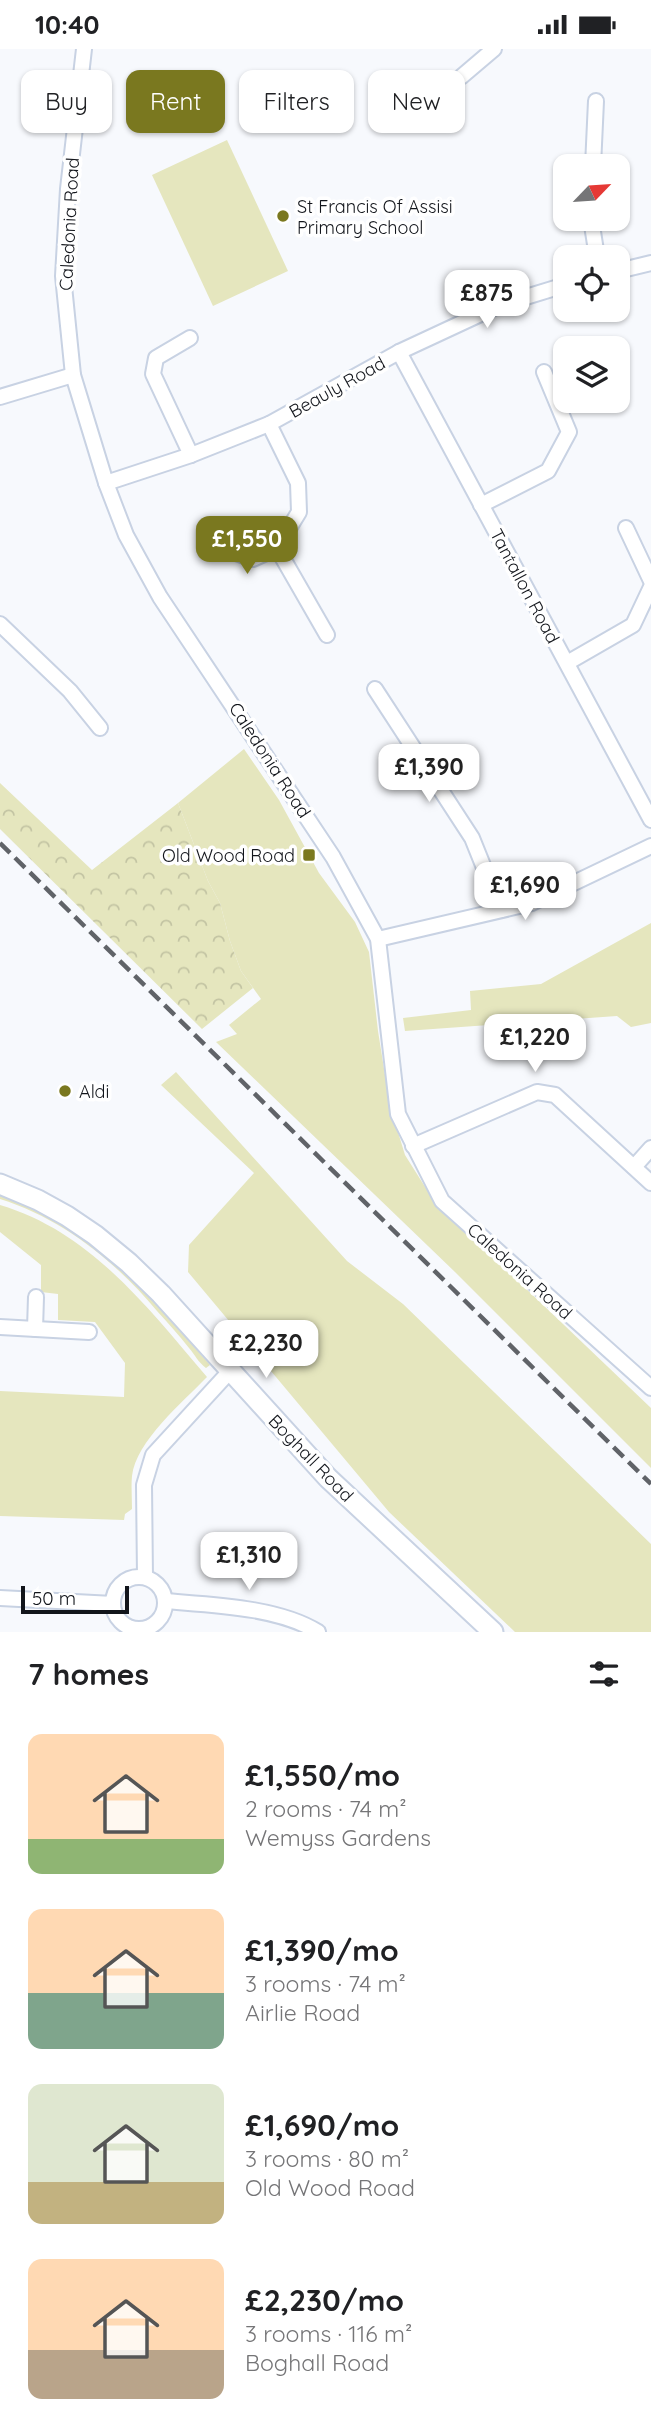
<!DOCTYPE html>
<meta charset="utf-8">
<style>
:root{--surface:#fff;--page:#f2f2f2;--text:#202124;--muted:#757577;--accent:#7a781f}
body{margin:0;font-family:Quicksand,sans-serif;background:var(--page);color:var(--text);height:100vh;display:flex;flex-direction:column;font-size:26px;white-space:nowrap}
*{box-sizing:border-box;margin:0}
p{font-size:23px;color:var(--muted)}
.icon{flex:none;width:38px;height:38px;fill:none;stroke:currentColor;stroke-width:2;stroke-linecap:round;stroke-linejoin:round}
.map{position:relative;height:1583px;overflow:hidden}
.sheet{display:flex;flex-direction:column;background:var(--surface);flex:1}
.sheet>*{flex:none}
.hud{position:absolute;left:21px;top:21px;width:609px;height:63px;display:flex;gap:14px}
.needle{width:46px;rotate:65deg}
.fabs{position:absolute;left:553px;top:105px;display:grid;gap:14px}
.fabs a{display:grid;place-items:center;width:77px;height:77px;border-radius:14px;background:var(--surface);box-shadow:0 2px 5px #0004;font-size:35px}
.scale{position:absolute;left:21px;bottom:18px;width:108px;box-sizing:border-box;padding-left:7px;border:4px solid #12151b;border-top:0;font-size:19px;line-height:24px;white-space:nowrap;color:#12151b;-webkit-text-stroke:5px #fff;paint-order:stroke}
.price{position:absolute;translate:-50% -60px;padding:0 16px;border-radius:14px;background:#fff;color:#222;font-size:23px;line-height:46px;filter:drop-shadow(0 2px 4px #0008)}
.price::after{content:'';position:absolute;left:50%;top:42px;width:21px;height:16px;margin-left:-10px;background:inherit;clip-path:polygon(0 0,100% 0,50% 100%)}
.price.current{background:var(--accent);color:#fff}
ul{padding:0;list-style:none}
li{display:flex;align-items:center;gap:21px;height:175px;padding:0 28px}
li span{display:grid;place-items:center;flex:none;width:196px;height:140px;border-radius:14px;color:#555}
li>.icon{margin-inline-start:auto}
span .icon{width:84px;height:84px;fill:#fffc;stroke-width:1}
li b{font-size:30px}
h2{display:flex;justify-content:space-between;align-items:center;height:84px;padding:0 28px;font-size:30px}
.chip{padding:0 24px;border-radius:14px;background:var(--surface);box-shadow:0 2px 5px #0004;font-size:24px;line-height:63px}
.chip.current{background:var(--accent);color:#fff}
.status{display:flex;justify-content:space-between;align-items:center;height:49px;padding:0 35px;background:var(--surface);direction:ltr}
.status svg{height:19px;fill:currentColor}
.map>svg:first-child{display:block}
.green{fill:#e5e6be}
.forest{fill:url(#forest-crowns)}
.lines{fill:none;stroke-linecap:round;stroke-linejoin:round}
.street-casing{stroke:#c8d2e3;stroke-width:18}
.secondary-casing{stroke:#c8d2e3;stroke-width:23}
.street{stroke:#fff;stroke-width:14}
.secondary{stroke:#fff;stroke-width:19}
.rail{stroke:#606368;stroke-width:4.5;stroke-dasharray:14 7;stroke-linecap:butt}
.poi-dot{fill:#7a781f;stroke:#fff;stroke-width:2.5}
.labels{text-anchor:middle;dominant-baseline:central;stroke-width:7;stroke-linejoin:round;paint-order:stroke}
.poi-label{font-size:18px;fill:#12151b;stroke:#fff;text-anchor:start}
.street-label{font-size:18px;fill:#12151b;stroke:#fff}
</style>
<div class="status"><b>10:40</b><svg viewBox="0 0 49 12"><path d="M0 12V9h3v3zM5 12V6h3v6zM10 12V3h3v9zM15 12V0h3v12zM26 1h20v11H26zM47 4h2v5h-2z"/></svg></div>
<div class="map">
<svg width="651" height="1583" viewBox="0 0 651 1583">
<defs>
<pattern id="forest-crowns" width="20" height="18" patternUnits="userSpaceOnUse" patternTransform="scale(1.75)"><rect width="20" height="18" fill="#e5e6be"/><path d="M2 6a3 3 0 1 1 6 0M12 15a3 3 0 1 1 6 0" fill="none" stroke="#c3c4a3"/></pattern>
</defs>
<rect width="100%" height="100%" fill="#f7f9fd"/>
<!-- green -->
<g class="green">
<path d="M 227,91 L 288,222 L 213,257 L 152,126 Z"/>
<path d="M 244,700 L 279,751 L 319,824 L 355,873 L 369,903 L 378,982 L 390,1057 L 405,1106 L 434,1152 L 651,1359 L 651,1419 L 455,1223 L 216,993 L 237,985 L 229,976 L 261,950 L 241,922 L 230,892 L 220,854 L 208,832 L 178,754 Z"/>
<path d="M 651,874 L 651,974 L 631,978 L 617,967 L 405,982 L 403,969 L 471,961 L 470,942 L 541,935 Z"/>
<path d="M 176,1023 L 347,1212 L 403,1255 L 651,1495 L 651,1583 L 515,1583 L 389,1463 L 188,1223 L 189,1196 L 254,1124 L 161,1036 Z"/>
<path d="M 0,1146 C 92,1177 149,1245 210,1316 L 206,1319 C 198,1313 195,1306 189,1299 C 179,1286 168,1274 157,1262 C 115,1212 63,1170 0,1150 Z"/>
<path d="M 0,1156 C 91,1183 148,1259 207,1328 C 183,1353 136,1392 132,1427 C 131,1437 132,1449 132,1460 L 125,1465 L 124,1471 L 0,1467 L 0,1342 L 124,1348 L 125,1314 L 95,1273 L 58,1271 L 58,1245 L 41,1243 L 41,1216 L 0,1183 Z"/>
</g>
<!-- forest -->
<path class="forest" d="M 0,734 L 92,821 L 178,754 L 208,832 L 220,854 L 230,892 L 241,922 L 253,939 L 202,980 L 0,780 Z"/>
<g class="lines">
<defs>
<g id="street">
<path d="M 84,0 L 68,140 L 63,227 L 73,326 L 106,434 L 126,486 L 160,548 L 333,808 L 378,890 L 398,1065 L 442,1152 L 651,1339"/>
<path d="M 461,28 L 494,0"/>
<path d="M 593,117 L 596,52"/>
<path d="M 591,170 L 597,208"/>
<path d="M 618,222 L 651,214"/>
<path d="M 190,289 L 156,309 L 153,325 L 191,406"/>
<path d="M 399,303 L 651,771"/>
<path d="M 0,348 L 73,326"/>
<path d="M 269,375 L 298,434 L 299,463 L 277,499 L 327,586"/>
<path d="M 106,434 L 191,406 L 269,375 L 399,303 L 500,256 L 565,236"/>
<path d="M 481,456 L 548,422 L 569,383 L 544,323"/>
<path d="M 626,479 L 651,532"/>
<path d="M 216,497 L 253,510 L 277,499"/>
<path d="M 0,575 L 70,642 L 100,679"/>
<path d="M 567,614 L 633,576 L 651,538"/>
<path d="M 375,640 L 472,789 L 501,861"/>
<path d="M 378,890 L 532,854 L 651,797"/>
<path d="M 413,1097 L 537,1043 L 555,1046 L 651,1134"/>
<path d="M 634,1118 L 651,1099"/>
<path d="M 0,1278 L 89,1283"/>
<path d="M 35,1280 L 36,1248"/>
<path d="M 145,1528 L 144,1436 L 153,1406 L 231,1321"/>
<circle cx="139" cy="1554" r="26"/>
<path d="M 0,1549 L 113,1555"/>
<path d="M 165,1552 C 212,1556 278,1558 318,1583"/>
</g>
<path id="secondary" d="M 0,1135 L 38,1151 L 67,1167 L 95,1186 L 129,1214 L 161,1245 L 328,1429 L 493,1583"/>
</defs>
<!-- street casing -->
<use href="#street" class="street-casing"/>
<!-- secondary casing -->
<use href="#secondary" class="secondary-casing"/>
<!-- street -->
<use href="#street" class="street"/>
<!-- secondary -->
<use href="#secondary" class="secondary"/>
<!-- rail -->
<path class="rail" d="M 0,794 L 651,1435"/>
</g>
<!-- markers -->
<g class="poi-dot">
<circle cx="283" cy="167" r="7"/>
<rect x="302" y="799" width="14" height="14" rx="3.5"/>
<circle cx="65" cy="1042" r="7"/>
</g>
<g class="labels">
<!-- poi labels -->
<g class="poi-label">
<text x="297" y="157">St Francis Of Assisi<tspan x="297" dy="21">Primary School</tspan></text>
<text x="295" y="806" text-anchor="end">Old Wood Road</text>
<text x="79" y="1042">Aldi</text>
</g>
<!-- street labels -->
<g class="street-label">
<text transform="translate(69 175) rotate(-87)">Caledonia Road</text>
<text transform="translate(337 338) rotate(-29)">Beauly Road</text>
<text transform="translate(525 537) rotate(62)">Tantallon Road</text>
<text transform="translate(270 711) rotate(57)">Caledonia Road</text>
<text transform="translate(520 1222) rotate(42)">Caledonia Road</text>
<text transform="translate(311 1409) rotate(46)">Boghall Road</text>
</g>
</g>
</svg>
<div class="fabs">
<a><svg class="needle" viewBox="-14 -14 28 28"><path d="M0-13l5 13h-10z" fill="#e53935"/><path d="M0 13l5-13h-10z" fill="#757577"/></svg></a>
<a><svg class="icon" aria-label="locate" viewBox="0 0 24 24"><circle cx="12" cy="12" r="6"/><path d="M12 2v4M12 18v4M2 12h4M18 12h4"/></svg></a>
<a><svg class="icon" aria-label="layers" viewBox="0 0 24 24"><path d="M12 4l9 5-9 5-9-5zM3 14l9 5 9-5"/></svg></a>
</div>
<div class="scale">50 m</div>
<b class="price" style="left:487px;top:281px">£875</b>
<b class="price current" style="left:247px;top:527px">£1,550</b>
<b class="price" style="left:429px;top:755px">£1,390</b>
<b class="price" style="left:525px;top:873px">£1,690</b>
<b class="price" style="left:535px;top:1025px">£1,220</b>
<b class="price" style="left:266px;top:1331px">£2,230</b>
<b class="price" style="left:249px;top:1543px">£1,310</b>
<div class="hud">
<a class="chip">Buy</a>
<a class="chip current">Rent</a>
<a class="chip">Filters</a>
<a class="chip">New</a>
</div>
</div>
<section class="sheet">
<h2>7 homes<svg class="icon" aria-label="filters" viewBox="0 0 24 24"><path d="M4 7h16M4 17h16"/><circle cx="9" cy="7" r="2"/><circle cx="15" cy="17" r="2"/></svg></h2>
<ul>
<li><span style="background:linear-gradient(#ffd9b3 75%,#8fb573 0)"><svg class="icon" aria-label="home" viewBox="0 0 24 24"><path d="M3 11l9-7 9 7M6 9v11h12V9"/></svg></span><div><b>£1,550/mo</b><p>2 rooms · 74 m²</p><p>Wemyss Gardens</p></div></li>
<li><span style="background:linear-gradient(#ffd9b3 60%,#7fa58c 0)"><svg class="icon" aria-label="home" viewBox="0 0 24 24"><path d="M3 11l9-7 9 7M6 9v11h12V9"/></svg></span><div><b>£1,390/mo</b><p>3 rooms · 74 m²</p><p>Airlie Road</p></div></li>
<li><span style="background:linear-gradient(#dfe7d0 70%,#c2b280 0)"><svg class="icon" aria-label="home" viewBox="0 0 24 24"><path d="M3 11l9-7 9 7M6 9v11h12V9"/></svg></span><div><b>£1,690/mo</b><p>3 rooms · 80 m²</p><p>Old Wood Road</p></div></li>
<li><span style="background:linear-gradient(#ffd9b3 65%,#b9a48a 0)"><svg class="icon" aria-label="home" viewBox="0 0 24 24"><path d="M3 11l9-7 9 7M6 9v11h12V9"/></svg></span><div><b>£2,230/mo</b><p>3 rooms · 116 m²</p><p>Boghall Road</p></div></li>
</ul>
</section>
